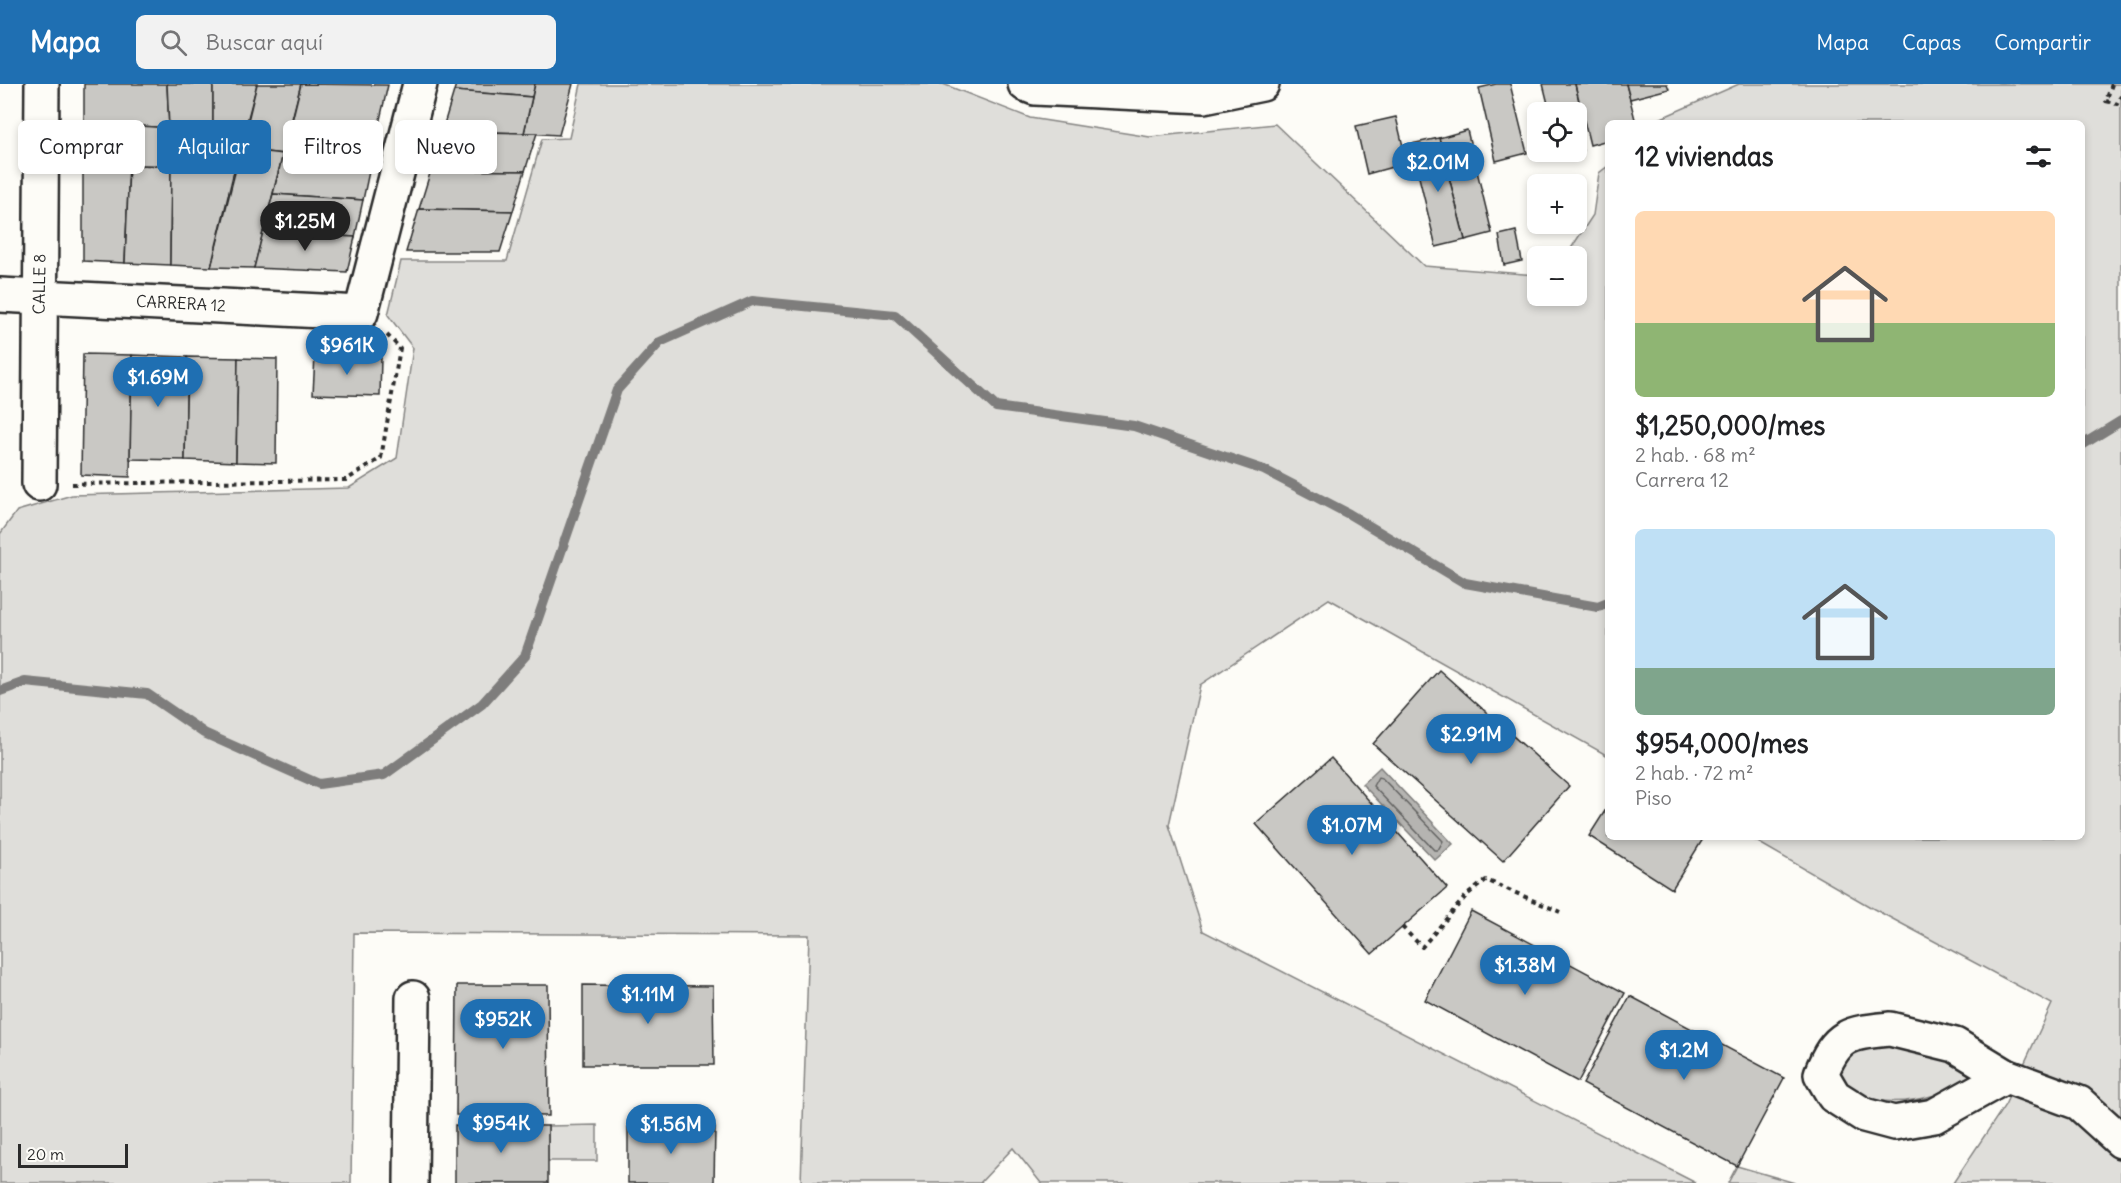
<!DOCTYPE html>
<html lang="es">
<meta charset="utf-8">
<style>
:root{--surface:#fff;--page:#f2f2f2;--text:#202124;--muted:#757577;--accent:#1f6fb2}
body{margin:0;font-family:Delius,sans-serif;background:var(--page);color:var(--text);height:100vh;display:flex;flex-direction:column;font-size:22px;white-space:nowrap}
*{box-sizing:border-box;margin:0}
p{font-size:20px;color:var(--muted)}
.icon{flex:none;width:33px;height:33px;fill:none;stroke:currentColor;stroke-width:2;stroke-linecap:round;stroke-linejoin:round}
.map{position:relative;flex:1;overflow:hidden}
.drawer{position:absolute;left:1605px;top:36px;width:480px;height:720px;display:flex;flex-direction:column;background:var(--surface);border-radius:9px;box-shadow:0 3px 9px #0003}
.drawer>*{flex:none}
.top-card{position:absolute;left:18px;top:36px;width:570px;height:54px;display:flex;gap:12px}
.fabs{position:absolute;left:1527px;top:18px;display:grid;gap:12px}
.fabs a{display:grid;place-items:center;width:60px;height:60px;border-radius:9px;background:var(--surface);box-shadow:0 3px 9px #0003;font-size:30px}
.scale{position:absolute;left:18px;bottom:15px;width:110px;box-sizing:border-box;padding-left:6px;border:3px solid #2b2b2b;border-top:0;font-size:16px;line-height:21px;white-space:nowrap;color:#2b2b2b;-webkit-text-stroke:4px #fdfcf7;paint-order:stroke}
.price{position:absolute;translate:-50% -51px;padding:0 14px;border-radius:21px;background:var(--accent);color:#fff;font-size:20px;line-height:39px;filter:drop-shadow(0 2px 3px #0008)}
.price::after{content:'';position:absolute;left:50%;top:36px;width:18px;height:14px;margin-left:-9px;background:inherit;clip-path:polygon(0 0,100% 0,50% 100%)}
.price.active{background:#222;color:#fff}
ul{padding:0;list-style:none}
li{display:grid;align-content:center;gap:12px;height:318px;padding:0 30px}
li span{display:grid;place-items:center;height:186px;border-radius:9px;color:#555}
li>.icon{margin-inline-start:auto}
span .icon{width:108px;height:108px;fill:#fffc;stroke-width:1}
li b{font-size:26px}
h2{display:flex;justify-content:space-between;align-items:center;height:72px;padding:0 30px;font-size:26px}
.chip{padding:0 21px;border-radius:9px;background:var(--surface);box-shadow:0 3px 9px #0003;font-size:21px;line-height:54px}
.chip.active{background:var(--accent);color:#fff}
header{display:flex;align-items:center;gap:36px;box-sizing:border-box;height:84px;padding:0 30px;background:var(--accent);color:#fff}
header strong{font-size:28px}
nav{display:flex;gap:33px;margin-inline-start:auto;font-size:21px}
.search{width:420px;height:54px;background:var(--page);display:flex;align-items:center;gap:15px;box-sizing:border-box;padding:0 21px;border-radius:9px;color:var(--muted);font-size:22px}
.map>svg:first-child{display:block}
.green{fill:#dfdeda;stroke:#858482;stroke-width:1.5}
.water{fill:#b5b4b1;stroke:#7e7d7b;stroke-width:1.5}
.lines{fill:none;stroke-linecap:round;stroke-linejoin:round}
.shore{stroke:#626261;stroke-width:1.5}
.stream{stroke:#7e7d7b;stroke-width:10}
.building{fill:#c9c8c4;stroke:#2b2b2b;stroke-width:1.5}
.minor-casing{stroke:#2b2b2b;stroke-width:38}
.major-casing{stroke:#2b2b2b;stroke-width:38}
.path{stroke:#2b2b2b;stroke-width:4;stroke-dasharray:4.5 4.5;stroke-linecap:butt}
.minor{stroke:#fdfcf7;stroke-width:33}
.major{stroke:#fdfcf7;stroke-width:33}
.labels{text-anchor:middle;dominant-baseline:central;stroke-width:4.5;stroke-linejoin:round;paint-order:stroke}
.street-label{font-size:16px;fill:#2b2b2b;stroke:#fdfcf7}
</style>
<header>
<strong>Mapa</strong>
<div class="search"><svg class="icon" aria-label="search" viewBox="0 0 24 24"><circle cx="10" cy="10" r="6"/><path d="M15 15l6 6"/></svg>Buscar aquí</div>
<nav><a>Mapa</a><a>Capas</a><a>Compartir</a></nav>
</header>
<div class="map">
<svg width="2121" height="1099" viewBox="0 0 2121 1099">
<rect width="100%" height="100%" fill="#fdfcf7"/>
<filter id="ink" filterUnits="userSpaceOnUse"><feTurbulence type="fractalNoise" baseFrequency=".0167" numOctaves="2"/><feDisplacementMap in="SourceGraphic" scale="12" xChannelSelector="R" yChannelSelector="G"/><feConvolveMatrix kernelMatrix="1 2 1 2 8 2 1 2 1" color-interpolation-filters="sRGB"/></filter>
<g filter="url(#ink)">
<!-- green -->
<g class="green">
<path d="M 581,0 L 943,0 L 1030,34 L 1150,53 L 1275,40 L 1424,182 L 1537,191 L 1538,212 L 1576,212 L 1576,172 L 1566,172 L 1593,131 L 1599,89 L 1608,82 L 1608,672 L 1329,515 L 1200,601 L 1169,741 L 1203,847 L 1696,1099 L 1041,1099 L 1013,1064 L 980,1099 L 801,1099 L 809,851 L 354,849 L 351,1099 L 0,1099 L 0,450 L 17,427 L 72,411 L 349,404 L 397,374 L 413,264 L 388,231 L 401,177 L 507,177 L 542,55 L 569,54 Z"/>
<path d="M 1739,0 L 2121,0 L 2121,1099 L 1953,1099 L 2005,1021 L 2052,920 L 1874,825 L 1749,753 L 2082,753 L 2082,39 L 1650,39 Z"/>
<path d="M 1889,955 L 1981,988 C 1967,996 1951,1006 1935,1011 C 1898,1022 1851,1023 1833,983 L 1840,969 Z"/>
<path d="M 597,1041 L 597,1077 L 548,1077 L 548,1042 Z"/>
<path d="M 1737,1082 L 1795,1099 L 1728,1099 Z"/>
</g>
<!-- water -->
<path class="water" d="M 1380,683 L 1453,760 L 1435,776 L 1362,700 Z"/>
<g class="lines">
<!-- shore -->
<path class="shore" d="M 1378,693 L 1382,694 L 1443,757 L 1438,766 L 1434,766 L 1373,702 Z"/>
<!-- stream -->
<g class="stream">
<path d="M 2082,361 L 2121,337"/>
<path d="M 0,607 L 25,598 L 147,610 L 204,649 L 319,700 L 384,691 L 482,620 L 525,572 L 617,306 L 660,258 L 752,217 L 895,231 L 996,323 L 1134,342 L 1264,386 L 1349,430 L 1465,499 L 1598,523 L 1608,519"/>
</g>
</g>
<!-- building -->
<g class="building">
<path d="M 84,0 L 167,0 L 169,44 L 84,38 Z"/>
<path d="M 167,0 L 213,0 L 213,47 L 169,44 Z"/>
<path d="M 213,0 L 257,0 L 244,49 L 213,47 Z"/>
<path d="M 257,0 L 301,0 L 283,70 L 241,65 Z"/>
<path d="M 301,0 L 388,1 L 379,40 L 292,37 Z"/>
<path d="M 456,0 L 535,0 L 532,13 L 454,7 Z"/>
<path d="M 535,0 L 573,0 L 559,51 L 524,49 Z"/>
<path d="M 1496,0 L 1510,0 L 1527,69 L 1496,77 L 1479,4 Z"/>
<path d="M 1543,0 L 1575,0 L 1581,26 L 1550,28 Z"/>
<path d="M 1575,0 L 1626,0 L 1636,39 L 1608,39 L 1608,56 L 1590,61 Z"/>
<path d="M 1626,0 L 1667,0 L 1669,5 L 1630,15 Z"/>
<path d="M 454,7 L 532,13 L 524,49 L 442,47 Z"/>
<path d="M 1396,33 L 1407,79 L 1367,90 L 1356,42 Z"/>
<path d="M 292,37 L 379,40 L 371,78 L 283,70 Z"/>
<path d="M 84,38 L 169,44 L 244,49 L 235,83 L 83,80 Z"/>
<path d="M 1576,43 L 1583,68 L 1554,75 L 1552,68 L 1576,68 Z"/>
<path d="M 1467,46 L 1492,149 L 1465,156 L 1439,54 Z"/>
<path d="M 442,47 L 524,49 L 537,49 L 525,87 L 431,86 Z"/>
<path d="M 1439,54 L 1465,156 L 1436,163 L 1411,60 Z"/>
<path d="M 241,65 L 283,70 L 254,184 L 211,183 Z"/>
<path d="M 283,70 L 371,78 L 363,116 L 273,110 Z"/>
<path d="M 83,80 L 129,81 L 125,179 L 83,177 Z"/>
<path d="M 129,81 L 171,82 L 170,181 L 125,179 Z"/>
<path d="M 171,82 L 235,83 L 211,183 L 170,181 Z"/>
<path d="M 431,86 L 525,87 L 513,127 L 419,125 Z"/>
<path d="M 1569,93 L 1571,100 L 1543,100 Z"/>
<path d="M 273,110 L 363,116 L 355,153 L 263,148 Z"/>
<path d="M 419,125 L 513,127 L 500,168 L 406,168 Z"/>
<path d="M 1516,147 L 1522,177 L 1504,181 L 1499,151 Z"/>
<path d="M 263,148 L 355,153 L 347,188 L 254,184 Z"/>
<path d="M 83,270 L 132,271 L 130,393 L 81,391 Z"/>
<path d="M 132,271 L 187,273 L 185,376 L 130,375 Z"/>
<path d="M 315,272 L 381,274 L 380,312 L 313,310 Z"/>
<path d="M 187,273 L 238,274 L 236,378 L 185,376 Z"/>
<path d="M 238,274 L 277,275 L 276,379 L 236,378 Z"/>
<path d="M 1439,586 L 1569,702 L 1503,777 L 1373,660 Z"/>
<path d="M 1331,674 L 1447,804 L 1372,870 L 1256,740 Z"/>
<path d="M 1608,722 L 1608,753 L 1703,755 L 1672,805 L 1589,752 Z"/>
<path d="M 1471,827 L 1625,909 L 1578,998 L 1425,916 Z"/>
<path d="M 457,901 L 548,901 L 549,1032 L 456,1031 Z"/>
<path d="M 583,901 L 713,902 L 714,981 L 583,981 Z"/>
<path d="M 1630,912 L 1784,994 L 1737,1082 L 1583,1000 Z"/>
<path d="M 455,1041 L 548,1042 L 548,1099 L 455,1099 Z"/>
<path d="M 628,1043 L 715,1044 L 714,1099 L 628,1099 Z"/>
</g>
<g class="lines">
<defs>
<g id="minor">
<path d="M 1025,0 L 1035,4 L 1204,12 L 1262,0"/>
<path d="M 39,400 L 42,0"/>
<path d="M 1890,945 L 1955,961 L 2006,992 L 1934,1032 L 1894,1039 L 1864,1031 L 1834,1012 L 1821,990 C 1837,949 1850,949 1890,945 Z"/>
<path d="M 2006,992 L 2079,1019 L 2121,1057"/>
<path d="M 411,1099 L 413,914"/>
</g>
<path id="major" d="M 0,211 L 361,229 L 420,0"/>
</defs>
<!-- minor casing -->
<use href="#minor" class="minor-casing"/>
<!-- major casing -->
<use href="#major" class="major-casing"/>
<!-- path -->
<g class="path">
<path d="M 2112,0 L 2106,17 L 2117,20 L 2121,12"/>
<path d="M 72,400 L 346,396 L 381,374 L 400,264 L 387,251"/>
<path d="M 1402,843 L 1422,863 L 1467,811 L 1486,796 L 1560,828"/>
</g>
<!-- minor -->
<use href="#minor" class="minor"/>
<!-- major -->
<use href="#major" class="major"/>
</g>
</g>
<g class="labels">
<!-- street labels -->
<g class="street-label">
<text transform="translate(39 200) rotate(-89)">CALLE 8</text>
<text transform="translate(181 219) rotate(3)">CARRERA 12</text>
</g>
</g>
</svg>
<div class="fabs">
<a><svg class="icon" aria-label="locate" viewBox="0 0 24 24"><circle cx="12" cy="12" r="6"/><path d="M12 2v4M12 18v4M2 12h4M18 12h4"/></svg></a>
<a>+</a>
<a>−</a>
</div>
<div class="scale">20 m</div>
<b class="price" style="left:1438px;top:109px">$2.01M</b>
<b class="price active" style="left:305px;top:168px">$1.25M</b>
<b class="price" style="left:347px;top:292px">$961K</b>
<b class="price" style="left:158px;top:324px">$1.69M</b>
<b class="price" style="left:1471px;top:681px">$2.91M</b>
<b class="price" style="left:1352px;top:772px">$1.07M</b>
<b class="price" style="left:1525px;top:912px">$1.38M</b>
<b class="price" style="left:648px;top:941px">$1.11M</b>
<b class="price" style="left:503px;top:966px">$952K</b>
<b class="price" style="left:1684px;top:997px">$1.2M</b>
<b class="price" style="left:501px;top:1070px">$954K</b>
<b class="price" style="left:671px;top:1071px">$1.56M</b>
<div class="top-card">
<a class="chip">Comprar</a>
<a class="chip active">Alquilar</a>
<a class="chip">Filtros</a>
<a class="chip">Nuevo</a>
</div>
<section class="drawer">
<h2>12 viviendas<svg class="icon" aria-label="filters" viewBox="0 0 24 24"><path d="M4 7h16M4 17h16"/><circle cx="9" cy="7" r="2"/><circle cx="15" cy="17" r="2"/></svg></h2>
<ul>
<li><span style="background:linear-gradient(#ffd9b3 60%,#8fb573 0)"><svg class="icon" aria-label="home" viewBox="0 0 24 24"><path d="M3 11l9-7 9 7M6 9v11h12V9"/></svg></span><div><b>$1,250,000/mes</b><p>2 hab. · 68 m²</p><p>Carrera 12</p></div></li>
<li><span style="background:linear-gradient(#bfe0f5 75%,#7fa58c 0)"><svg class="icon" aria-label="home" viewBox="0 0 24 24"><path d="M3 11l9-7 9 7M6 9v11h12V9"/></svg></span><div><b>$954,000/mes</b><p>2 hab. · 72 m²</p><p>Piso</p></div></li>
</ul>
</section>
</div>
